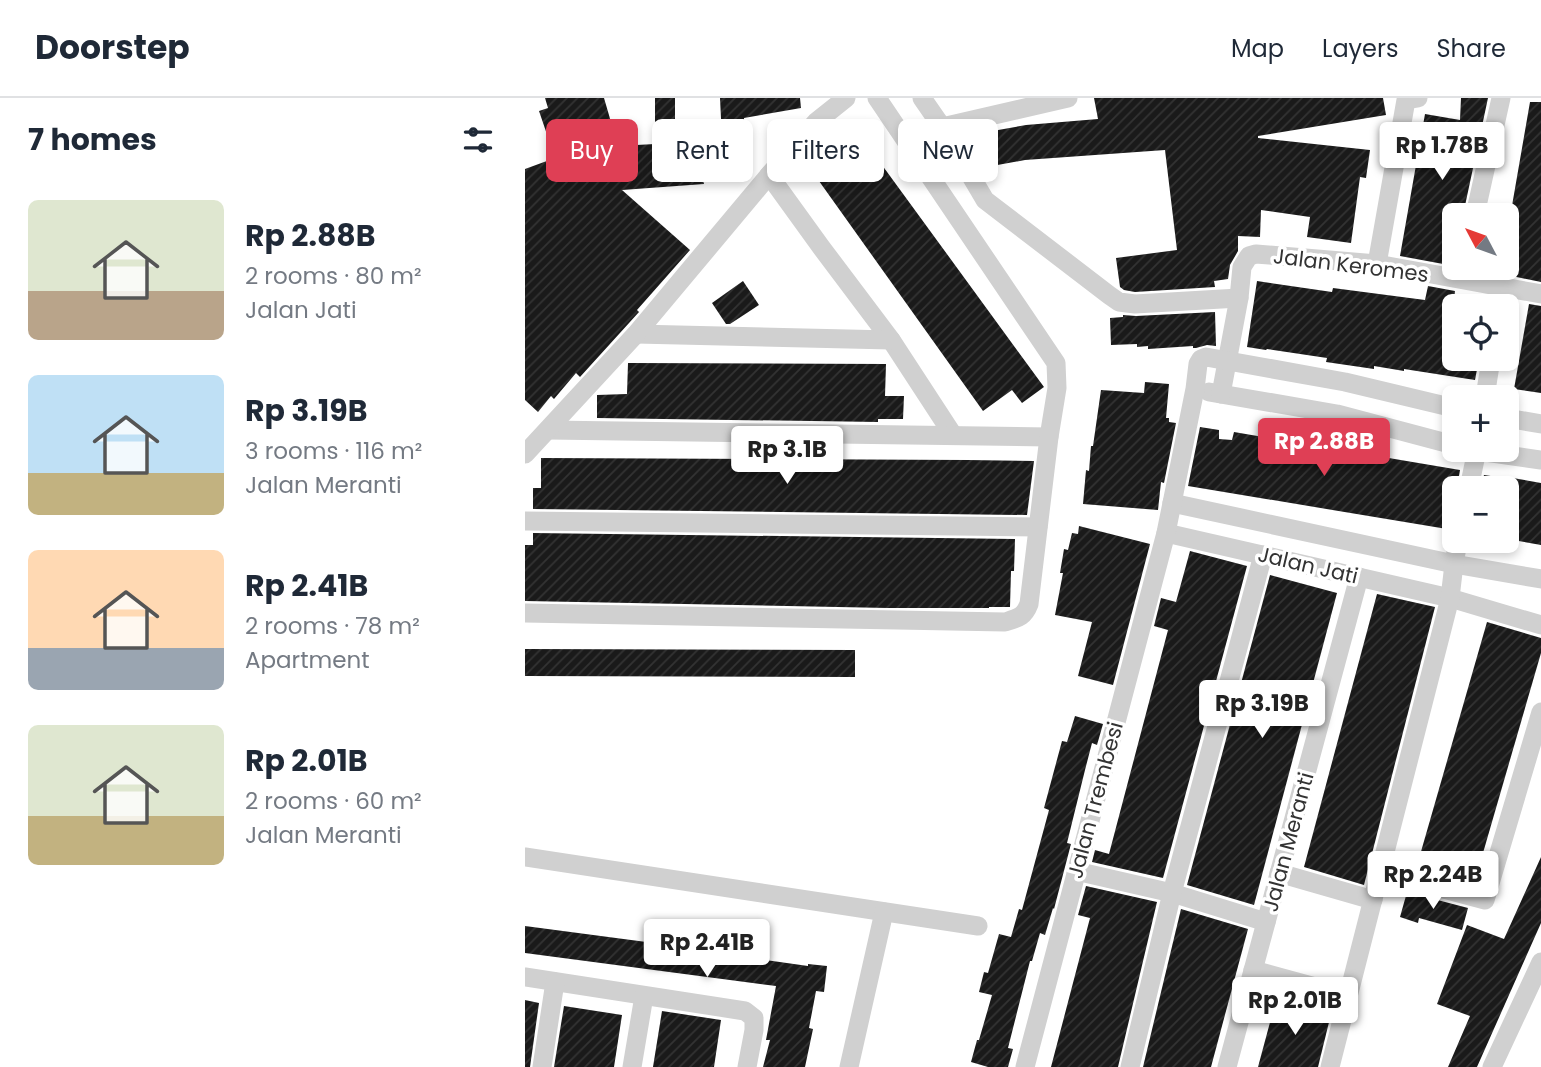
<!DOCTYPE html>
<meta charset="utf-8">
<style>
:root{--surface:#fff;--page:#f6f6f7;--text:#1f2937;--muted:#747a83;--line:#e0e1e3;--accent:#df3f55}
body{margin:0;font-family:Poppins,sans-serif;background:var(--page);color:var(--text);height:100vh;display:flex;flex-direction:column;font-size:26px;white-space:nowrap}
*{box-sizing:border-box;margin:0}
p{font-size:23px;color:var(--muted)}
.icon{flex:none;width:38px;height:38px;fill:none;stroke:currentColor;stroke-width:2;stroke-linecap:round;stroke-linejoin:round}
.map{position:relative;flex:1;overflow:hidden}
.side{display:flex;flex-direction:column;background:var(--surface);width:525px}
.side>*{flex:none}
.banner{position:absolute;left:21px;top:21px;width:665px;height:63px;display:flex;gap:14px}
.needle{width:46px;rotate:311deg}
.fabs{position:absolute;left:917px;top:105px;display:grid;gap:14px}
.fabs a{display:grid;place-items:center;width:77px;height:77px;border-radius:10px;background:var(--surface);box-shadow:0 4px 10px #0003;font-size:35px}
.price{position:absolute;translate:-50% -60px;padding:0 16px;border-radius:7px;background:#fff;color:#222;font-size:23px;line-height:46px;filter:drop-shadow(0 2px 4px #0008)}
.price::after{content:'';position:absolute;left:50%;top:42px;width:21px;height:16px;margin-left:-10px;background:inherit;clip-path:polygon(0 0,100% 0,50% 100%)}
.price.selected{background:var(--accent);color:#fff}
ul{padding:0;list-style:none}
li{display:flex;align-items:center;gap:21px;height:175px;padding:0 28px}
li span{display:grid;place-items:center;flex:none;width:196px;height:140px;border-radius:10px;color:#555}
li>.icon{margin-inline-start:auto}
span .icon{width:84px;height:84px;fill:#fffc;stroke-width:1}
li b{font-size:30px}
h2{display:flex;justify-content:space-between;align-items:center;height:84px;padding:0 28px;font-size:30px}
.chip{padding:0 24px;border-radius:10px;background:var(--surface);box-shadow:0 4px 10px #0003;font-size:24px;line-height:63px}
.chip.selected{background:var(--accent);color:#fff}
header{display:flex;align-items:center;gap:42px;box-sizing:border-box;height:98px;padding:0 35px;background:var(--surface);border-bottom:2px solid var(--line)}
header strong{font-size:33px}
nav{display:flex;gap:38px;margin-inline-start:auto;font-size:24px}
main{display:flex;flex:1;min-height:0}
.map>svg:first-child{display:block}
.building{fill:url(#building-hatch)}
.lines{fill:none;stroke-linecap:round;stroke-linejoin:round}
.street{stroke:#d0d0d0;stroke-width:19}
.labels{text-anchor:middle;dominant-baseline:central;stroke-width:7;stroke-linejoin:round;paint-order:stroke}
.street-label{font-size:21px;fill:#333;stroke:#fff}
</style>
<header>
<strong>Doorstep</strong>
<nav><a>Map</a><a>Layers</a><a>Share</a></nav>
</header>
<main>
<section class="side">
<h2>7 homes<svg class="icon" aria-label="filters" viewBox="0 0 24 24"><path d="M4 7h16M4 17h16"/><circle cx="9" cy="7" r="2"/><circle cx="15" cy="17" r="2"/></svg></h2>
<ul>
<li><span style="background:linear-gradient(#dfe7d0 65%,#b9a48a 0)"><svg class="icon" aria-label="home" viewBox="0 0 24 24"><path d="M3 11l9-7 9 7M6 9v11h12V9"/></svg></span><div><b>Rp 2.88B</b><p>2 rooms · 80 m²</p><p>Jalan Jati</p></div></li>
<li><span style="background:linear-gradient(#bfe0f5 70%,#c2b280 0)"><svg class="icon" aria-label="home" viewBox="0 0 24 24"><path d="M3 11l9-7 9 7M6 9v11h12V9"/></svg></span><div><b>Rp 3.19B</b><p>3 rooms · 116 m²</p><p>Jalan Meranti</p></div></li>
<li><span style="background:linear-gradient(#ffd9b3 70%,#9aa5b1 0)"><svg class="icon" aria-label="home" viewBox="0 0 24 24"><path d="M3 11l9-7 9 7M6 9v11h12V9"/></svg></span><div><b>Rp 2.41B</b><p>2 rooms · 78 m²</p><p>Apartment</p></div></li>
<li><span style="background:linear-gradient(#dfe7d0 65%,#c2b280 0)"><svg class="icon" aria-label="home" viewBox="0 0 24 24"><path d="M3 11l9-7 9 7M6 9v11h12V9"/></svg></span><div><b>Rp 2.01B</b><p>2 rooms · 60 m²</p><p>Jalan Meranti</p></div></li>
</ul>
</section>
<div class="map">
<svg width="1016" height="969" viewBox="0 0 1016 969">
<defs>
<pattern id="building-hatch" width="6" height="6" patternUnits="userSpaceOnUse" patternTransform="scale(1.75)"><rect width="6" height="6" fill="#1a1a1a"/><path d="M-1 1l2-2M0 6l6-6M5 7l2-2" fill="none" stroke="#333"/></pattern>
</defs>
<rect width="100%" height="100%" fill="#fff"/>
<!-- building -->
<g class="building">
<path d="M 20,0 L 79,0 L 93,48 L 130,46 L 130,0 L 150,0 L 150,44 L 197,41 L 195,0 L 275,0 L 276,10 L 219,20 L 222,74 L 200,75 L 200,81 L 178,82 L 179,86 L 97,92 L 165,152 L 112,212 L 114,214 L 55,279 L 51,275 L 29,301 L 26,298 L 13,314 L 0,302 L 0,71 L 30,60 L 14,13 L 23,10 Z"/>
<path d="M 569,0 L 858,0 L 861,17 L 733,38 L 733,40 L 845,52 L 841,80 L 835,79 L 826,145 L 782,139 L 785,119 L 736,112 L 735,139 L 713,138 L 713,153 L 705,167 L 703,181 L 689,183 L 690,189 L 610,194 L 599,192 L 595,189 L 591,160 L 652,152 L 640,52 L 500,62 L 456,70 L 448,58 L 445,37 L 501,27 L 573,21 Z"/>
<path d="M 936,0 L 963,0 L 938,117 L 929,117 L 929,168 L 875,158 L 900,16 L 935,22 Z"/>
<path d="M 1005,4 L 1016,4 L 1016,184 L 982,177 L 982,124 L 984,125 Z"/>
<path d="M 338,41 L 519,289 L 497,305 L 487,292 L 458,313 L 289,76 Z"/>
<path d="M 218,183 L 234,207 L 205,226 L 201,226 L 187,205 Z"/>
<path d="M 732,183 L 807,194 L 808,190 L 900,202 L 903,188 L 930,193 L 929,202 L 929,261 L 954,261 L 950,282 L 879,271 L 879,273 L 849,268 L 849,271 L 801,264 L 802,260 L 742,251 L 741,252 L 722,249 Z"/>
<path d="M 1004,206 L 1016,208 L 1016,295 L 989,291 Z"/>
<path d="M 690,214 L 691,248 L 682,247 L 671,250 L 668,250 L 668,248 L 623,251 L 623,248 L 612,249 L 612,246 L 586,247 L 585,220 L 598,219 L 598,217 L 611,218 Z"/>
<path d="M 103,265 L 361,266 L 360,298 L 379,298 L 378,321 L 353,321 L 353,324 L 72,320 L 72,297 L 102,296 Z"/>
<path d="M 620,284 L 644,286 L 641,320 L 644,320 L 644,324 L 651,325 L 639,385 L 636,384 L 633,412 L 558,406 L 561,372 L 564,373 L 566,348 L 568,348 L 576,292 L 619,295 Z"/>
<path d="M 675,329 L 694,332 L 694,341 L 707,342 L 709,334 L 935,372 L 932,390 L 929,390 L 922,431 L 663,388 Z"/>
<path d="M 16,360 L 442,362 L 509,363 L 502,417 L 8,411 L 8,390 L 16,390 Z"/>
<path d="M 959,377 L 979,380 L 979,390 L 956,390 Z"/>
<path d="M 982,379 L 1016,385 L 1016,447 L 982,441 Z"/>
<path d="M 554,428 L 625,446 L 588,587 L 553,578 L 567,524 L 530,517 L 538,475 L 535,475 L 539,451 L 543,452 L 547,435 L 553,436 Z"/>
<path d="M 8,435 L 490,441 L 489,473 L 486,473 L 485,509 L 464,509 L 464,510 L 363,510 L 0,503 L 0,447 L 8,447 Z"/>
<path d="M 665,453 L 722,468 L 638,780 L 567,764 L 570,752 L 584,756 L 643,532 L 629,528 L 636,500 L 651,504 Z"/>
<path d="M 745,477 L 812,495 L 729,807 L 662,787 Z"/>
<path d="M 852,496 L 910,509 L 839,787 L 779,769 Z"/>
<path d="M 962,524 L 1016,540 L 1016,555 L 949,786 L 891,771 Z"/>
<path d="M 0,551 L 330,552 L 330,579 L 0,578 Z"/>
<path d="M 550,618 L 578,626 L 572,647 L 567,645 L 560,672 L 542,745 L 546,746 L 529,811 L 528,810 L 520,837 L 515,835 L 507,863 L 505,863 L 483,950 L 488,951 L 483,969 L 463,969 L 446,964 L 452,942 L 454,942 L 467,897 L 454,894 L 459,874 L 463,875 L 474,836 L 486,839 L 494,811 L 497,812 L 524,712 L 519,710 L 537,643 L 542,644 Z"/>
<path d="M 1016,759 L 1016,825 L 952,969 L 923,969 L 945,918 L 912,906 L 942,827 L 979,841 Z"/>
<path d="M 561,788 L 632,804 L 593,969 L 526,969 L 565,820 L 553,817 Z"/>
<path d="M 882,794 L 943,810 L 937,832 L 894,820 L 893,825 L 875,819 Z"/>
<path d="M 656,811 L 723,831 L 686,969 L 618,969 Z"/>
<path d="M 0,828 L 235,859 L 234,861 L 283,868 L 283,866 L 302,868 L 299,894 L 291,893 L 284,930 L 288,931 L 280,969 L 238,969 L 245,942 L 241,942 L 251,888 L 0,855 Z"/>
<path d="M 0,902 L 14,905 L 5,969 L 0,969 Z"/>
<path d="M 751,902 L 806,916 L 793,969 L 733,969 Z"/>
<path d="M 39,908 L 97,917 L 89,969 L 29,969 Z"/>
<path d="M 137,913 L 196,922 L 189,969 L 128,969 Z"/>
</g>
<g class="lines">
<!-- street -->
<g class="street">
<path d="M 397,0 L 417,29 L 460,102 L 584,197 L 594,204 L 610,206 L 714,200"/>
<path d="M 417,29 L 543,0"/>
<path d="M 244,77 L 296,149 L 366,242 L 428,337"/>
<path d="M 950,117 L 976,0"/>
<path d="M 852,166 L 881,2 L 893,0"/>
<path d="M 111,236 L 366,242"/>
<path d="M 684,294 L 812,316 L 929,347"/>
<path d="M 696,296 L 714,200 L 717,169 L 724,158 L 731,156 L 852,166 L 1016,196"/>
<path d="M 960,299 L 966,261"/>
<path d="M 982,320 L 1016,326"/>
<path d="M 23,332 L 524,339"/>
<path d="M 946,352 L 1016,362"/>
<path d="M 0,356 L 111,236 L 244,77 L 291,24 L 321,0"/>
<path d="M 944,390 L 952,352"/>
<path d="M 647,405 L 929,466 L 1016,481"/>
<path d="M 0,423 L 513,429"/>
<path d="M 641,435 L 925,500 L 1016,527"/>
<path d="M 0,515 L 480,524 C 493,520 499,519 504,506 L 524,339 L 532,290 L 531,265 L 352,0"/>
<path d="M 0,759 L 453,828"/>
<path d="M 551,773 L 647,795 L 741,824"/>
<path d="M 855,774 L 960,802 L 1016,614"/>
<path d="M 754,775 L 848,802"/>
<path d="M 728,872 L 823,898"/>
<path d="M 0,879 L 220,913 L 229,920 L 229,932 L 222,969"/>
<path d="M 17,969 L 30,884"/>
<path d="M 107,969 L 119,898"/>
<path d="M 324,969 L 359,814"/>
<path d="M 500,969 L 641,435 L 670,291 L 673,266 L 676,261 L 681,259 L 820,284 L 929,310"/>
<path d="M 605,969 L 647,795 L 738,457"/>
<path d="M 702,969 L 834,479"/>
<path d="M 805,969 L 925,500 L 929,466 L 933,443"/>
<path d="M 967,969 L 1016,864"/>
</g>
</g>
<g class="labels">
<!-- street labels -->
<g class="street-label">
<text transform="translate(826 167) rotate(7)">Jalan Keromes</text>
<text transform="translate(783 467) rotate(13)">Jalan Jati</text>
<text transform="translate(570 702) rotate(-75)">Jalan Trembesi</text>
<text transform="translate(763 744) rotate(-75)">Jalan Meranti</text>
</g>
</g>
</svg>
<div class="fabs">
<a><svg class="needle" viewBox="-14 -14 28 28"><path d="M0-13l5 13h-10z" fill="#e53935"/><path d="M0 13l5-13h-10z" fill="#747a83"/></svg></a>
<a><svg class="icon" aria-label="locate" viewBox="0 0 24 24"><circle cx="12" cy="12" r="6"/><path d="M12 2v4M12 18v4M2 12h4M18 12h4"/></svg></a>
<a>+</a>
<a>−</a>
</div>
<b class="price" style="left:917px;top:84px">Rp 1.78B</b>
<b class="price selected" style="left:799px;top:380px">Rp 2.88B</b>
<b class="price" style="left:262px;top:388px">Rp 3.1B</b>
<b class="price" style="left:737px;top:642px">Rp 3.19B</b>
<b class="price" style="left:908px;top:813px">Rp 2.24B</b>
<b class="price" style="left:182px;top:881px">Rp 2.41B</b>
<b class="price" style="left:770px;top:939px">Rp 2.01B</b>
<div class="banner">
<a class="chip selected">Buy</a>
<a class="chip">Rent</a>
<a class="chip">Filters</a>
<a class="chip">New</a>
</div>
</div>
</main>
